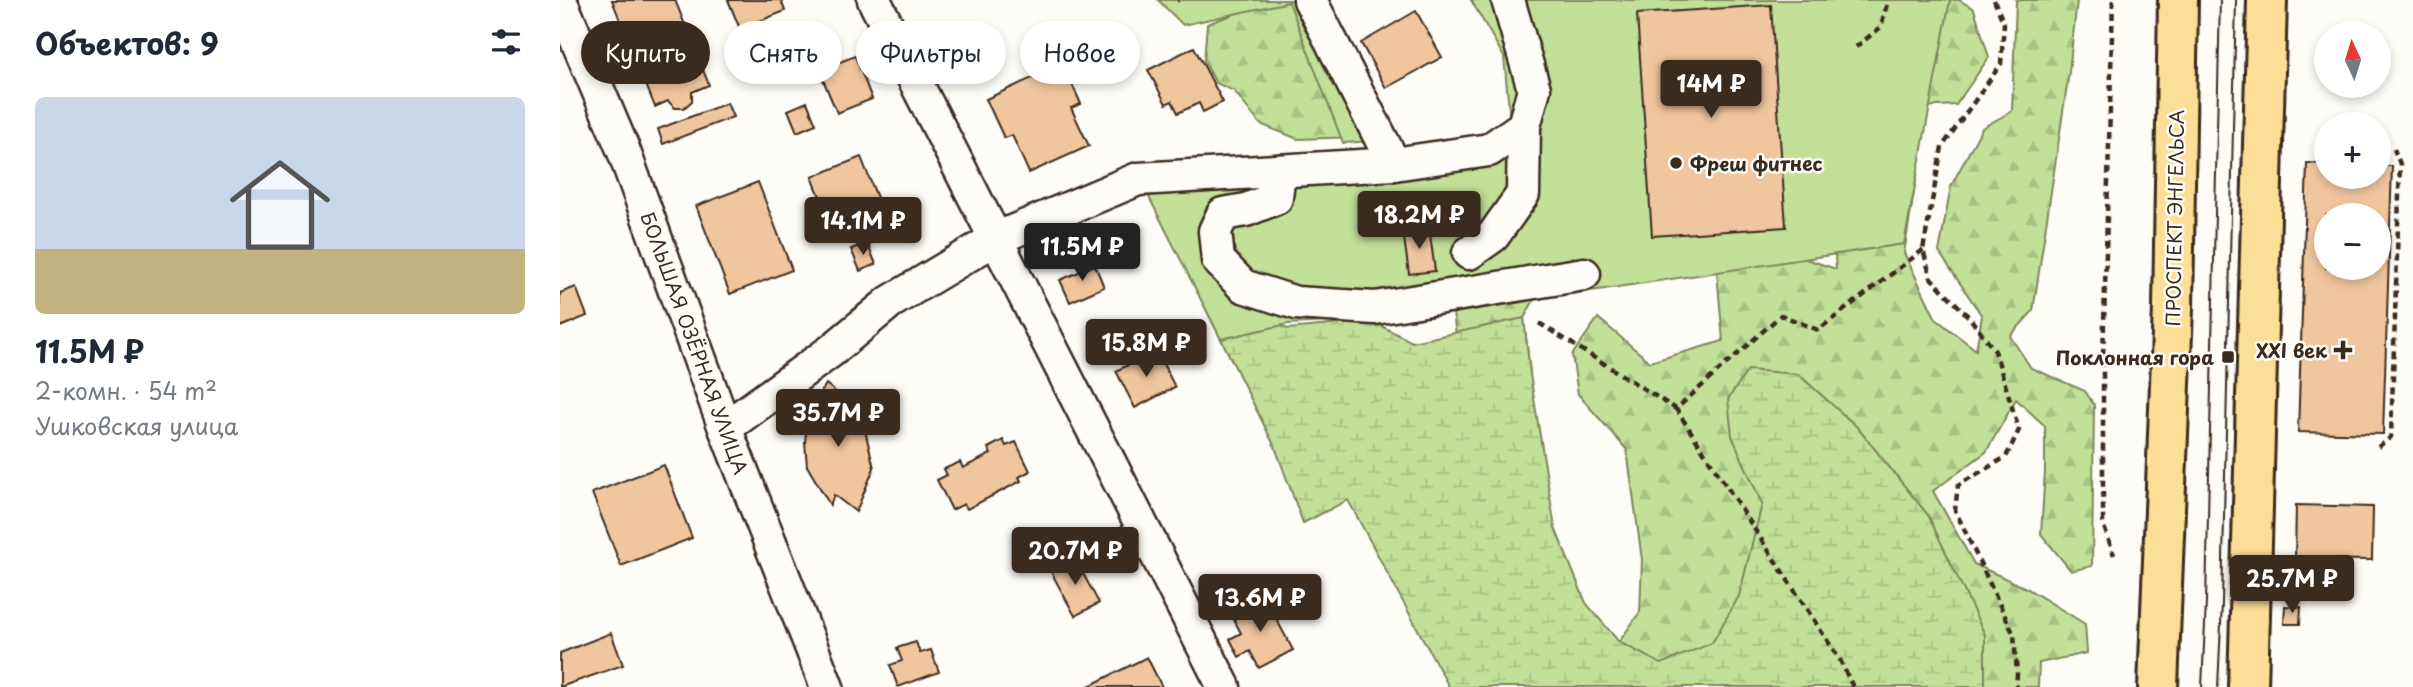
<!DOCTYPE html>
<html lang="ru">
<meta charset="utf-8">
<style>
:root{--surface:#fff;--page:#f6f6f7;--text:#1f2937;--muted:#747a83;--accent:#3b2a1e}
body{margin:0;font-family:"Playpen Sans",sans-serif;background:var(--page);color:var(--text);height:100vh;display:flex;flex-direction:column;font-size:26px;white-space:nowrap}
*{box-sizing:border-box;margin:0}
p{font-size:23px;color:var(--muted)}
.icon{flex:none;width:38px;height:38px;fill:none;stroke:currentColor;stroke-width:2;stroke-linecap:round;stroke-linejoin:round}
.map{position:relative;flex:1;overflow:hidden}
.panel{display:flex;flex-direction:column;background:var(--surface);width:560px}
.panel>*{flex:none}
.top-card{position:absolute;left:21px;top:21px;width:665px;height:63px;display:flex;gap:14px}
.needle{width:46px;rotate:356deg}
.tools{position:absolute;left:1754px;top:21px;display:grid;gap:14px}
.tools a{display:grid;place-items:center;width:77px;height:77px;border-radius:50%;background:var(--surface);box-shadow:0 4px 10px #0003;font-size:35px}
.price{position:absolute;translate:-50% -60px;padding:0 16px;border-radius:7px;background:var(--accent);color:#fff;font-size:23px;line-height:46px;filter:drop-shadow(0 2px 4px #0008)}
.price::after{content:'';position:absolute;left:50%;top:42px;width:21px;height:16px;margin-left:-10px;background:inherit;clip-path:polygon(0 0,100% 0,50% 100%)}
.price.active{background:#222;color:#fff}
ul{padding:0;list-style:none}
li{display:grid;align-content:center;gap:14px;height:371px;padding:0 35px}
li span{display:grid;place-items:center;height:217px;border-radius:10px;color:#555}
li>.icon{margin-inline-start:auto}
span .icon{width:126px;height:126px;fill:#fffc;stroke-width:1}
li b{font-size:30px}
h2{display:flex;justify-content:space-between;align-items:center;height:84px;padding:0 35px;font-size:30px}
.tag{padding:0 24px;border-radius:32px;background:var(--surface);box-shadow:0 4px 10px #0003;font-size:24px;line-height:63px}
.tag.active{background:var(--accent);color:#fff}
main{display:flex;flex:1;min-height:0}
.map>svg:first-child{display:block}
.forest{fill:url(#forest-firs);stroke:#7e855b;stroke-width:2}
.wetland{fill:url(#wetland-marsh);stroke:#7e855b;stroke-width:2}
.pitch{fill:#c2e098;stroke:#7e855b;stroke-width:2}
.building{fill:#f0c69f;stroke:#3b2a1e;stroke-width:2;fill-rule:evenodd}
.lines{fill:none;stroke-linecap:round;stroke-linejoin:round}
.minor-casing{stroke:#3b2a1e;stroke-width:37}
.major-casing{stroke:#3b2a1e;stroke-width:44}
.path{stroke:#3b2a1e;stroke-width:4.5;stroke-dasharray:7 5;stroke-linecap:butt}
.minor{stroke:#fdfcf7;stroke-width:32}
.major{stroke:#fdde96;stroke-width:38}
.tram{stroke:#3b2a1e;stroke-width:2}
.poi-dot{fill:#3b2a1e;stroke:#fdfcf7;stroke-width:2.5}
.labels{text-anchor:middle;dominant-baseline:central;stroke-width:5;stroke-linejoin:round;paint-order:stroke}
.poi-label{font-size:19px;font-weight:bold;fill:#3b2a1e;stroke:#fdfcf7;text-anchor:end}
.street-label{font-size:19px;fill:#3b2a1e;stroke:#fdfcf7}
</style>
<main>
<section class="panel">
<h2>Объектов: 9<svg class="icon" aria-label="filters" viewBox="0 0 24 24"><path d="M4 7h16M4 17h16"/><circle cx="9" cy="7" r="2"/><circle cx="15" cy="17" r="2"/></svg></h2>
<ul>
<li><span style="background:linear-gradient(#c9d6e8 70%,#c2b280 0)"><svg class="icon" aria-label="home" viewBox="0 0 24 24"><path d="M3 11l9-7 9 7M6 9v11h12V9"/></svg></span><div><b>11.5M ₽</b><p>2-комн. · 54 m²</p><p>Ушковская улица</p></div></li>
</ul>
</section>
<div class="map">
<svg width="1853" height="687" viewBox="0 0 1853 687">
<defs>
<pattern id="forest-firs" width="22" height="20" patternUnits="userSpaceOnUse" patternTransform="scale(1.75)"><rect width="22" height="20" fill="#c2e098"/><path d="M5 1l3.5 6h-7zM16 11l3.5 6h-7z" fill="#a8c083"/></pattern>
<pattern id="wetland-marsh" width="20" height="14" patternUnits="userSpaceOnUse" patternTransform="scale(1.75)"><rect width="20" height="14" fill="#c2e098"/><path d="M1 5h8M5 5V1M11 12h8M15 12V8" fill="none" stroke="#a8c083"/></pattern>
</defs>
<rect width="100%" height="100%" fill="#fdfcf7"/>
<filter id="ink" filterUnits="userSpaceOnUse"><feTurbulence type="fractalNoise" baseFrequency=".0143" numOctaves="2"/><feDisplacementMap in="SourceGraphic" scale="14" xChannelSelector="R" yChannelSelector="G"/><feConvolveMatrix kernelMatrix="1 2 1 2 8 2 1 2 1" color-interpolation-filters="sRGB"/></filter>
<g filter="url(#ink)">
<!-- forest -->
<g class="forest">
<path d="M 712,0 L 735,0 L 796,137 L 738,139 L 700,124 L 674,91 L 656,83 L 644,61 L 647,24 Z"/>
<path d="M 1267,0 L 1399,0 L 1414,9 L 1429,57 L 1396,105 L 1343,108 L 1360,156 L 1344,253 L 1376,319 L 1416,350 L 1422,316 L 1379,252 L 1391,186 L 1422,128 L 1452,111 L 1456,0 L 1517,0 L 1509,72 L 1473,311 L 1450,336 L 1471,368 L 1525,391 L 1534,405 L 1532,566 L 1511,571 L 1481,534 L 1485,471 L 1485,426 L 1456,399 L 1426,452 L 1373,491 L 1414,564 L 1468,589 L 1525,624 L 1527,653 L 1479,663 L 1478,687 L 1340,687 L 1287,656 L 1075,687 L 1059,642 L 1080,612 L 1082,560 L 1067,450 L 1018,394 L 1012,355 L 1038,318 L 1090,362 L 1163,341 L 1155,249 L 1189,240 L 1276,269 L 1264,108 Z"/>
<path d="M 980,289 L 964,318 L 970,374 L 898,350 L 893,313 L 942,298 Z"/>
</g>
<!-- wetland -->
<path class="wetland" d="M 630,277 L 663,304 L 728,329 L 812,321 L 852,342 L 964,318 L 970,374 L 995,528 L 1026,603 L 1059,642 L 1101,664 L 1152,643 L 1179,596 L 1202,504 L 1172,436 L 1168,399 L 1188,370 L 1238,374 L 1297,427 L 1368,515 L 1425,635 L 1425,687 L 889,687 L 788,500 L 743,523 L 715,447 Z"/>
<!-- pitch -->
<g class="pitch">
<path d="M 598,0 L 759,0 L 830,140 L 783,143 L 729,2 L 623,25 Z"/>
<path d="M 911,0 L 1390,0 L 1344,244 L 851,318 L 728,324 L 661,339 L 588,195 L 790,173 L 953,152 L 944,57 Z"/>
</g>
<!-- building -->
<g class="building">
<path d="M 52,0 L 115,0 L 149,85 L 132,92 L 132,101 L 124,108 L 115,108 L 108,101 L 95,107 Z"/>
<path d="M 168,0 L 221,0 L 225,11 L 180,29 Z"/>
<path d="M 1211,5 L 1226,227 L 1092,236 L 1077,14 Z"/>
<path d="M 856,11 L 882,57 L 826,88 L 801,43 Z"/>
<path d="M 634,47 L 663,102 L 643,112 L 639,103 L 618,113 L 612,101 L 606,104 L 588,70 Z"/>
<path d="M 295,56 L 312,99 L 277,113 L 259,70 Z"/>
<path d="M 503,64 L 521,104 L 511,108 L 529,146 L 469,173 L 452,135 L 444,138 L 426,99 Z"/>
<path d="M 247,102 L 256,124 L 237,132 L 228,110 Z"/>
<path d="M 167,103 L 173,117 L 103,144 L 98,129 Z"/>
<path d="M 301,157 L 327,223 L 279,243 L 252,177 Z"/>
<path d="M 1747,163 L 1766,164 L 1766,177 L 1818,177 L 1818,166 L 1832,166 L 1823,434 L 1738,432 ZM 1766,215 L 1818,215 L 1818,268 L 1766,268 Z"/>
<path d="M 198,182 L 232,270 L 170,294 L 136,206 Z"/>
<path d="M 869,227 L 875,271 L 849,274 L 843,231 Z"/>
<path d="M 307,243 L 316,264 L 300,271 L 291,249 Z"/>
<path d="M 535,265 L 544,287 L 510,302 L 500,280 Z"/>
<path d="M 16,287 L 27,316 L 0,327 L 0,293 Z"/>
<path d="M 596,350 L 615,387 L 575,408 L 556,371 Z"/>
<path d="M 266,384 L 301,413 L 314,468 L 296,512 L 274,495 L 270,505 L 247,466 L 245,442 L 248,415 Z"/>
<path d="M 443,440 L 446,446 L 456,442 L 470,471 L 459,477 L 461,481 L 407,509 L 404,504 L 392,510 L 377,480 L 387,475 L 384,469 L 400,462 L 403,468 L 431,454 L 428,448 Z"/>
<path d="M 104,465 L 132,538 L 61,566 L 32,493 Z"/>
<path d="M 1736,505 L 1813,507 L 1812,560 L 1735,559 Z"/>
<path d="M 515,559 L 539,603 L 515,616 L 491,572 Z"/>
<path d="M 705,598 L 733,650 L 699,668 L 690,651 L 679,657 L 670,639 L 681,633 L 672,616 Z"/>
<path d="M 1725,606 L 1741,607 L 1740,624 L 1724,624 Z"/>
<path d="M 51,633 L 63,665 L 0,687 L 0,653 Z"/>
<path d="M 356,642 L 360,653 L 371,650 L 379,672 L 338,687 L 330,665 L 342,661 L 337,648 Z"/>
<path d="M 587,657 L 602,687 L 527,687 Z"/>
</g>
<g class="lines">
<defs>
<g id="minor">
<path d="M 0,0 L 63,149 L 165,428 L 267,687"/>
<path d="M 314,0 L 664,687"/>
<path d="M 750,0 L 834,164"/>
<path d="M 719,171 L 716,198 L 686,210 L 663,214 L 655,231 L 658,260 L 683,286 L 736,303 L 815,308 L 1024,274"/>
<path d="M 909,253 L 933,236 L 963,194 L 964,126 L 974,89 L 948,0"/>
<path d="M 165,428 L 271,351 L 330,302 L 435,239 L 578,179 L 834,164 L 929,150 L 964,126"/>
</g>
<g id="major">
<path d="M 1598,687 L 1613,308 L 1618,0"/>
<path d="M 1688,687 L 1707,0"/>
</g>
</defs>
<!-- minor casing -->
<use href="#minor" class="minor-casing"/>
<!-- major casing -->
<use href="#major" class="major-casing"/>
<!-- path -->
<g class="path">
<path d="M 617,0 L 619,0"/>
<path d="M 1434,0 L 1444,24 L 1441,64 L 1382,147 L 1363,250 L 1371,278 L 1409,317 L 1435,351 L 1459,430 L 1446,457 L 1398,485 L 1395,510 L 1454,635 L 1457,674 L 1456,687"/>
<path d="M 1553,0 L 1543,359 L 1543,524 L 1554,555"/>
<path d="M 1296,47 L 1321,27 L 1328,0"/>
<path d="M 979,323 L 1116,409"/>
<path d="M 1543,359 L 1568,359"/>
<path d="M 1818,447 L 1831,437 L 1840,164 L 1834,149"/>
<path d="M 1293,687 L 1280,660 L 1116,409 L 1221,315 L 1258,330 L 1363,250"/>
</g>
<!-- minor -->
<use href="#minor" class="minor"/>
<!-- major -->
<use href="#major" class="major"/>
<!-- tram -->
<g class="tram">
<path d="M 1642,687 L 1646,602 L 1660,0"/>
<path d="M 1658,687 L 1662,603 L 1676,0"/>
</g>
</g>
</g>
<!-- markers -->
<g class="poi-dot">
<circle cx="1116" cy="163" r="7"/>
<path d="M1779.5 339.5h7v7h7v7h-7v7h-7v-7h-7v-7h7z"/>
<rect x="1661" y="350" width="14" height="14" rx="3.5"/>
</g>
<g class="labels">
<!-- poi labels -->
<g class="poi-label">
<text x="1130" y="163" text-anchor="start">Фреш фитнес</text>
<text x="1767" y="350">XXI век</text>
<text x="1654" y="357">Поклонная гора</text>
</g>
<!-- street labels -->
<g class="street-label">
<text transform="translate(1614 218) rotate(-89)">ПРОСПЕКТ ЭНГЕЛЬСА</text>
<text transform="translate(135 343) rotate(70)">БОЛЬШАЯ ОЗЁРНАЯ УЛИЦА</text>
</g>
</g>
</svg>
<div class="tools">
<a><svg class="needle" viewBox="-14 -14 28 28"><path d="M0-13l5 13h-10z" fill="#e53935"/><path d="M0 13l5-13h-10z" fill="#747a83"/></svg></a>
<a>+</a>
<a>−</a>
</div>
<b class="price" style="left:1151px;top:120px">14M ₽</b>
<b class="price" style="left:859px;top:251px">18.2M ₽</b>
<b class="price" style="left:303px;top:257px">14.1M ₽</b>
<b class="price active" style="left:522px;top:283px">11.5M ₽</b>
<b class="price" style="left:586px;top:379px">15.8M ₽</b>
<b class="price" style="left:278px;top:449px">35.7M ₽</b>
<b class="price" style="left:515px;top:587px">20.7M ₽</b>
<b class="price" style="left:1732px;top:615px">25.7M ₽</b>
<b class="price" style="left:700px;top:634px">13.6M ₽</b>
<div class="top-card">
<a class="tag active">Купить</a>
<a class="tag">Снять</a>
<a class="tag">Фильтры</a>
<a class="tag">Новое</a>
</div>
</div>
</main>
